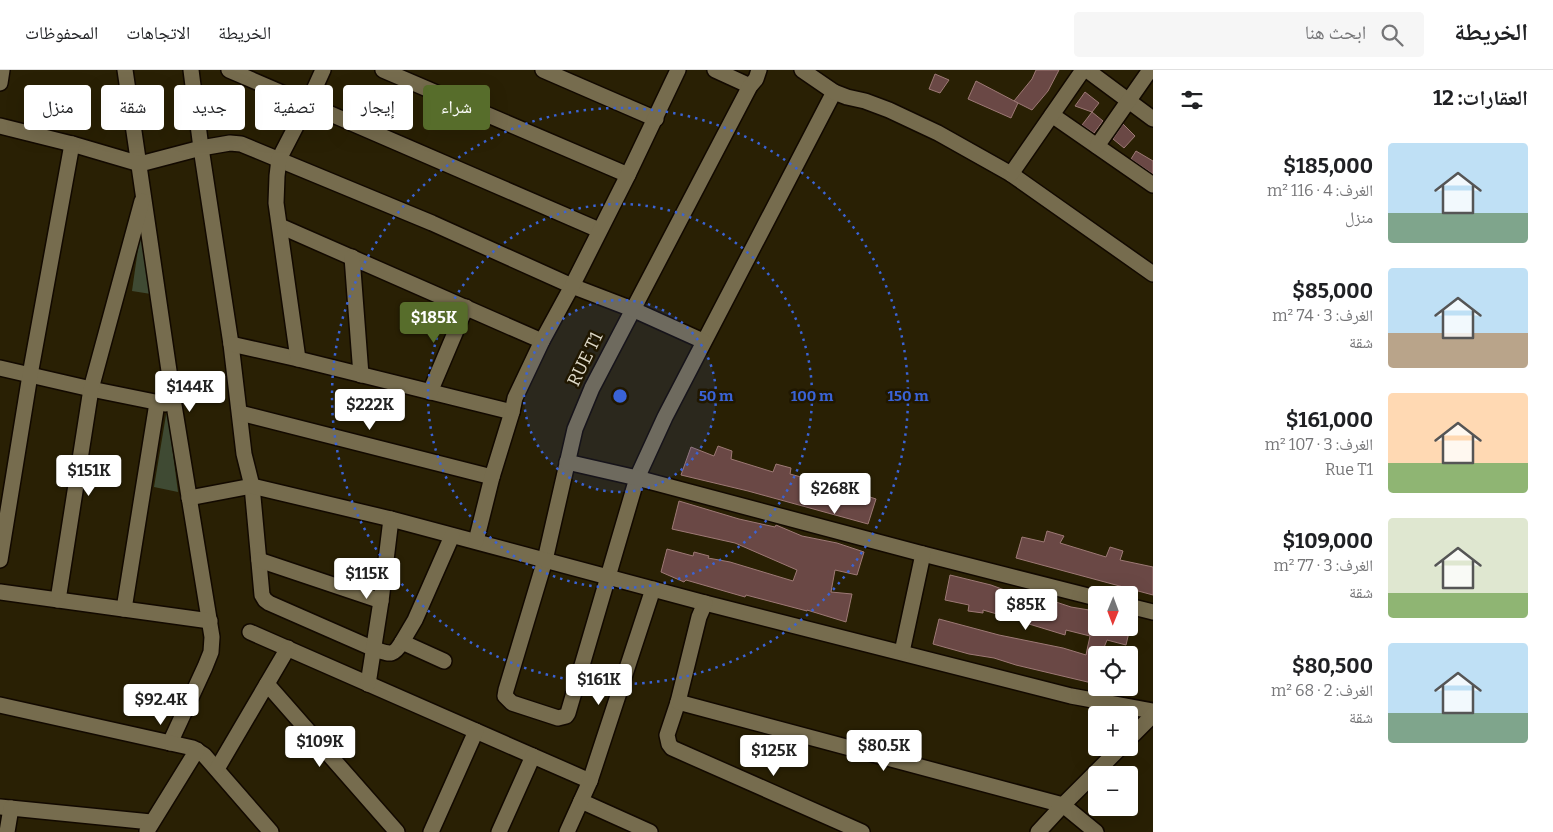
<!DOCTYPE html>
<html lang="ar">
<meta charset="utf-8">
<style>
:root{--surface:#fff;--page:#f6f6f6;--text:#202124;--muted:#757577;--line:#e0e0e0;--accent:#576d2b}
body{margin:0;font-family:Bitter,"Noto Naskh Arabic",serif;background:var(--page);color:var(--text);direction:rtl;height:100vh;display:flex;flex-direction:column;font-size:19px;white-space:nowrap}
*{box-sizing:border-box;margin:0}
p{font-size:16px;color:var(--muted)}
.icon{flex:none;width:28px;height:28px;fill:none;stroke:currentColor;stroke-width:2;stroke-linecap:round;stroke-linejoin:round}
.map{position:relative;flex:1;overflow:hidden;direction:ltr}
.sheet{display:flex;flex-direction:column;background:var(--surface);width:400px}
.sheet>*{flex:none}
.guide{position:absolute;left:15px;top:15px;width:475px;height:45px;direction:rtl;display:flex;gap:10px}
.needle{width:32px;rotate:181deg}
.buttons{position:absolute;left:1088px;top:516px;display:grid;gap:10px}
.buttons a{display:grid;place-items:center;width:50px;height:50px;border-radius:5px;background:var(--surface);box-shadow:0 5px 20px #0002;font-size:25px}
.price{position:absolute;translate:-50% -42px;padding:0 11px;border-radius:5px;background:#fff;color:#222;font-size:16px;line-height:32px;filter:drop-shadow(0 1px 2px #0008)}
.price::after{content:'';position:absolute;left:50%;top:30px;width:15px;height:11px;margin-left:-8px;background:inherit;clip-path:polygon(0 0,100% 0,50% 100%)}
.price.active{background:var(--accent);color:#fff}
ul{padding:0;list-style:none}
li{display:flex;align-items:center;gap:15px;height:125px;padding:0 25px}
li span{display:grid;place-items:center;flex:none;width:140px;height:100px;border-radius:5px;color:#555}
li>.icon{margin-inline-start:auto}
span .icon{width:60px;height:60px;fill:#fffc;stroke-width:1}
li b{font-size:21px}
h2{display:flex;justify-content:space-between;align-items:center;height:60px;padding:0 25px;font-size:21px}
.chip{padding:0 18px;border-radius:5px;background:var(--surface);box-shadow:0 5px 20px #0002;font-size:18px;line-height:45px}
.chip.active{background:var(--accent);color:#fff}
header{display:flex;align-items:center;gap:30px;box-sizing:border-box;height:70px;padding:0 25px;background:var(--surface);border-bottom:1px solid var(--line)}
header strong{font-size:24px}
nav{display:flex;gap:28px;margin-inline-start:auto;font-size:18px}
.search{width:350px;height:45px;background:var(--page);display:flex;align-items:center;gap:12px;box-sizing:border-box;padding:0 18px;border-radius:5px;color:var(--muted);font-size:19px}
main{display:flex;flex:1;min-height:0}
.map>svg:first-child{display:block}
.green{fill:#3f4a33}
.building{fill:#6a4845;stroke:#9d7975}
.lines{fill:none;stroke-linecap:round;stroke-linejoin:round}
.minor-casing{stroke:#120900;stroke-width:18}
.minor{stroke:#766c4e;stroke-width:15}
.ring{fill:none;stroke:#3a63d6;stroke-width:2.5;stroke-dasharray:2.5 5}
.labels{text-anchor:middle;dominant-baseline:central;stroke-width:5;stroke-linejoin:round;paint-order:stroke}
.street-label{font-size:18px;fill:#e0dbca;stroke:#201700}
.centre{fill:#3a63d6;stroke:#201700;stroke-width:2.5}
.ring-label{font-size:15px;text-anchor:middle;font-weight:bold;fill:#3a63d6;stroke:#201700;stroke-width:5;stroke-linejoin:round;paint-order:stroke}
</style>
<header>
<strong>الخريطة</strong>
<div class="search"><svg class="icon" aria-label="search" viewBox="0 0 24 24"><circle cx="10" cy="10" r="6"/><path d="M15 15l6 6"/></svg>ابحث هنا</div>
<nav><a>الخريطة</a><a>الاتجاهات</a><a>المحفوظات</a></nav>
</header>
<main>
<section class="sheet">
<h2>العقارات: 12<svg class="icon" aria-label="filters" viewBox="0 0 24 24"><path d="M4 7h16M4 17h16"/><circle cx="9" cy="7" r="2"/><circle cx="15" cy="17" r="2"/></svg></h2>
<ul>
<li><span style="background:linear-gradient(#bfe0f5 70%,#7fa58c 0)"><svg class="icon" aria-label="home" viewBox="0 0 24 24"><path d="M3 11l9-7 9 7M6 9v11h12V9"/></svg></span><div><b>$185,000</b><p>الغرف: 4 · 116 m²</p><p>منزل</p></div></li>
<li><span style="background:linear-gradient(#bfe0f5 65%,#b9a48a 0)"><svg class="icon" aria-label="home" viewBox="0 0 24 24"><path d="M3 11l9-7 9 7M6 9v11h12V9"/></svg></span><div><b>$85,000</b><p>الغرف: 3 · 74 m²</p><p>شقة</p></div></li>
<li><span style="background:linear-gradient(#ffd9b3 70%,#8fb573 0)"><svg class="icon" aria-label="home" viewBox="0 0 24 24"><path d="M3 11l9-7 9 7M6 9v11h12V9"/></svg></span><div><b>$161,000</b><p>الغرف: 3 · 107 m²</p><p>Rue T1</p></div></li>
<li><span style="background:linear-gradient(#dfe7d0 75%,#8fb573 0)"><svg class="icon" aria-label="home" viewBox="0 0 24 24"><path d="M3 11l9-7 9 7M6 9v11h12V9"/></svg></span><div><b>$109,000</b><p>الغرف: 3 · 77 m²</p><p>شقة</p></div></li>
<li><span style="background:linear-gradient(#bfe0f5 70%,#7fa58c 0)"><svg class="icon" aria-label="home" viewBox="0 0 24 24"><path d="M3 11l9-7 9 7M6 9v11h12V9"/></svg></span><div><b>$80,500</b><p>الغرف: 2 · 68 m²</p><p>شقة</p></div></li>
</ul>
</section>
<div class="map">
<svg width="1153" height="762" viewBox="0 0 1153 762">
<rect width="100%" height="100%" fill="#292004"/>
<!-- green -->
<g class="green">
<path d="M 143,144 L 151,224 L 132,221 Z"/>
<path d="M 167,339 L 178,422 L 154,417 Z"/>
</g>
<!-- building -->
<g class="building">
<path d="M 1036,0 L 1059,0 L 1048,21 L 1032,40 L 1014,31 L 1032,9 Z"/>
<path d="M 935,4 L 949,10 L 940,23 L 929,19 Z"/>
<path d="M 976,11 L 1018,33 L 1011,48 L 968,29 Z"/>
<path d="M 1085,22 L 1099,33 L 1092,42 L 1075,36 Z"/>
<path d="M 1092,42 L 1103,51 L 1094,63 L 1082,55 Z"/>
<path d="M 1123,54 L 1135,66 L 1124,78 L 1113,69 Z"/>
<path d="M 1136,81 L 1153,91 L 1153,104 L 1131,89 Z"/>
<path d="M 718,376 L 732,381 L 731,389 L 773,402 L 776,394 L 791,398 L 790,404 L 834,416 L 837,405 L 857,411 L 852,421 L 876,429 L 868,454 L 748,421 L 681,405 L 691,377 L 714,386 Z"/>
<path d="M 679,431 L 739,449 L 775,457 L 776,455 L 802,466 L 837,473 L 864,482 L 857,505 L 835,500 L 831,522 L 852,524 L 846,552 L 807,540 L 807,541 L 746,525 L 745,527 L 686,510 L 684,512 L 661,502 L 667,479 L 693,486 L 694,482 L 709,486 L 708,488 L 730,492 L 793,511 L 797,500 L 735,473 L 672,459 Z"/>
<path d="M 1047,461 L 1064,466 L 1060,473 L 1106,487 L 1110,477 L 1123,481 L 1120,490 L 1153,497 L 1153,525 L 1016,488 L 1022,467 L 1044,472 Z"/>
<path d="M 950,505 L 991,515 L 1010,522 L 1041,527 L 1071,537 L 1095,541 L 1096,558 L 1130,558 L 1126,575 L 1107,570 L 1101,585 L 1096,585 L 1096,614 L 1016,595 L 994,588 L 969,584 L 933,574 L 939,549 L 999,565 L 1063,578 L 1086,585 L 1090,566 L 1066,560 L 1065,565 L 1029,554 L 1029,550 L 1004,546 L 983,540 L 983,543 L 968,541 L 969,535 L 945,530 Z"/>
</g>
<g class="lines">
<defs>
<g id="minor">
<path d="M 125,0 L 174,335 L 212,567 L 211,582 L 205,597 L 170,673"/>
<path d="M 191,0 L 201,78 L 231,274 L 244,384 L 252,416 L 262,525 L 265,530 L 269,533 L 374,579 C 390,584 393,587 402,572"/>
<path d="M 229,0 L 599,160"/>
<path d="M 383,0 L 628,105"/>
<path d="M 543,0 L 656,49"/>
<path d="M 715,0 L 750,16"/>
<path d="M 759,0 L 756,9 L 750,16 L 592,318 L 575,359 L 545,490 L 506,620 L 505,626 L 512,633 L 558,648 L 566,646 L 568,643 L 637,408 L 665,347 L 834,22"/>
<path d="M 802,0 L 834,22 L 847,27 L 865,31 L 889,40 L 938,63 L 1011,104 L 1153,204"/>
<path d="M 1087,0 L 1153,49"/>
<path d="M 0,13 L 2,0"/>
<path d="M 1052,45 L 1153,115"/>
<path d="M 0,56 L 72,74 L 140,94 L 201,78 L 230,73 L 241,74 L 432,153 L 572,216 L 632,239 L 703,271"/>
<path d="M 1097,76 L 1150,0"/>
<path d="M 1011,104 L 1083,0"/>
<path d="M 280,156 L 542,271"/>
<path d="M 352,187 L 361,305"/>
<path d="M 231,274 L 298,289 L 512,342"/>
<path d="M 298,289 L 276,133 L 277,106 L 279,89 L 308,33 L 323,0"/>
<path d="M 0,298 L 91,319 L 165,334"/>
<path d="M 430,322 L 466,237"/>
<path d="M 240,343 L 492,407"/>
<path d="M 567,392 L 637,408 L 923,484 L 1096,528"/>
<path d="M 189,428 L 252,416 L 391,449 L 705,533 L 1071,626 L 1153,641"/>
<path d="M 476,471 L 492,407 L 512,342 L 515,328 L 542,271 L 572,216 L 628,105 L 678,0"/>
<path d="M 0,490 L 30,305 L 72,74"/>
<path d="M 259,490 L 381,531"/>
<path d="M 0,522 L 210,551"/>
<path d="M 58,530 L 91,319 L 142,131"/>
<path d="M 705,533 L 699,547 L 678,632 L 667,665 L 669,674 L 672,678 L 862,762"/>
<path d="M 1129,536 L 1153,542"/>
<path d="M 124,539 L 157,333"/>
<path d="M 250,562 L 590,711"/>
<path d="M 902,582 L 923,484"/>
<path d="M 444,591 L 402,572 L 415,550 L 452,466"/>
<path d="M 267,614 L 397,762"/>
<path d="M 368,614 L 381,531 L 391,449"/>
<path d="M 678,632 L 1063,735 L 1096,762"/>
<path d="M 0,635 L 193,678 L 204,685 L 271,762"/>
<path d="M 1129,669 L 1153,645"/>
<path d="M 217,699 L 288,578"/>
<path d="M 581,731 L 650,762"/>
<path d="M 0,737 L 151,752"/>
<path d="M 147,761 L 197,680"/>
<path d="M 7,762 L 11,738"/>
<path d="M 431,762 L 476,661"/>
<path d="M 499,762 L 533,686"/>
<path d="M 567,762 L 590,711 L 653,519"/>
<path d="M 1038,762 L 1063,735 L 1120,678"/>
</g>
</defs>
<!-- minor casing -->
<use href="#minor" class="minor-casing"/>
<!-- minor -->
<use href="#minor" class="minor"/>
</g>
<!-- distance rings -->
<circle cx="620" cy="326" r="96" fill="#3a63d6" fill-opacity=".12"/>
<g class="ring">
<circle cx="620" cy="326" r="96"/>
<circle cx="620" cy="326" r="192"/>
<circle cx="620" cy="326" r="288"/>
</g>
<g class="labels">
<!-- street labels -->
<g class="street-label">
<text transform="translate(585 289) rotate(-64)">RUE T1</text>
</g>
</g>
<circle cx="620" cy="326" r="8" class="centre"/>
<g class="ring-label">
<text x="716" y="331">50 m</text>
<text x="812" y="331">100 m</text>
<text x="908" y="331">150 m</text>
</g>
</svg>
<div class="buttons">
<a><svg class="needle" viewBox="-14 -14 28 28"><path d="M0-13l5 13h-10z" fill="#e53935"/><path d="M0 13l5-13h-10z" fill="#757577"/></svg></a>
<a><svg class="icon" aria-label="locate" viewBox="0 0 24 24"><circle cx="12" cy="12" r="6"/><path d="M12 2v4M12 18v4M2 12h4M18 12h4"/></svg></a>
<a>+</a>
<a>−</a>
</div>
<b class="price active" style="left:434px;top:274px">$185K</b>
<b class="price" style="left:190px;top:343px">$144K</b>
<b class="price" style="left:370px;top:361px">$222K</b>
<b class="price" style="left:89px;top:427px">$151K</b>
<b class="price" style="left:835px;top:445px">$268K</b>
<b class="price" style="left:367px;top:530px">$115K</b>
<b class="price" style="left:1026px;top:561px">$85K</b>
<b class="price" style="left:599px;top:636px">$161K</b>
<b class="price" style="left:161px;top:656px">$92.4K</b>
<b class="price" style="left:320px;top:698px">$109K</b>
<b class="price" style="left:884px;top:702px">$80.5K</b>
<b class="price" style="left:774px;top:707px">$125K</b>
<div class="guide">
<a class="chip active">شراء</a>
<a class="chip">إيجار</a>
<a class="chip">تصفية</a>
<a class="chip">جديد</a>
<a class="chip">شقة</a>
<a class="chip">منزل</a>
</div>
</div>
</main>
